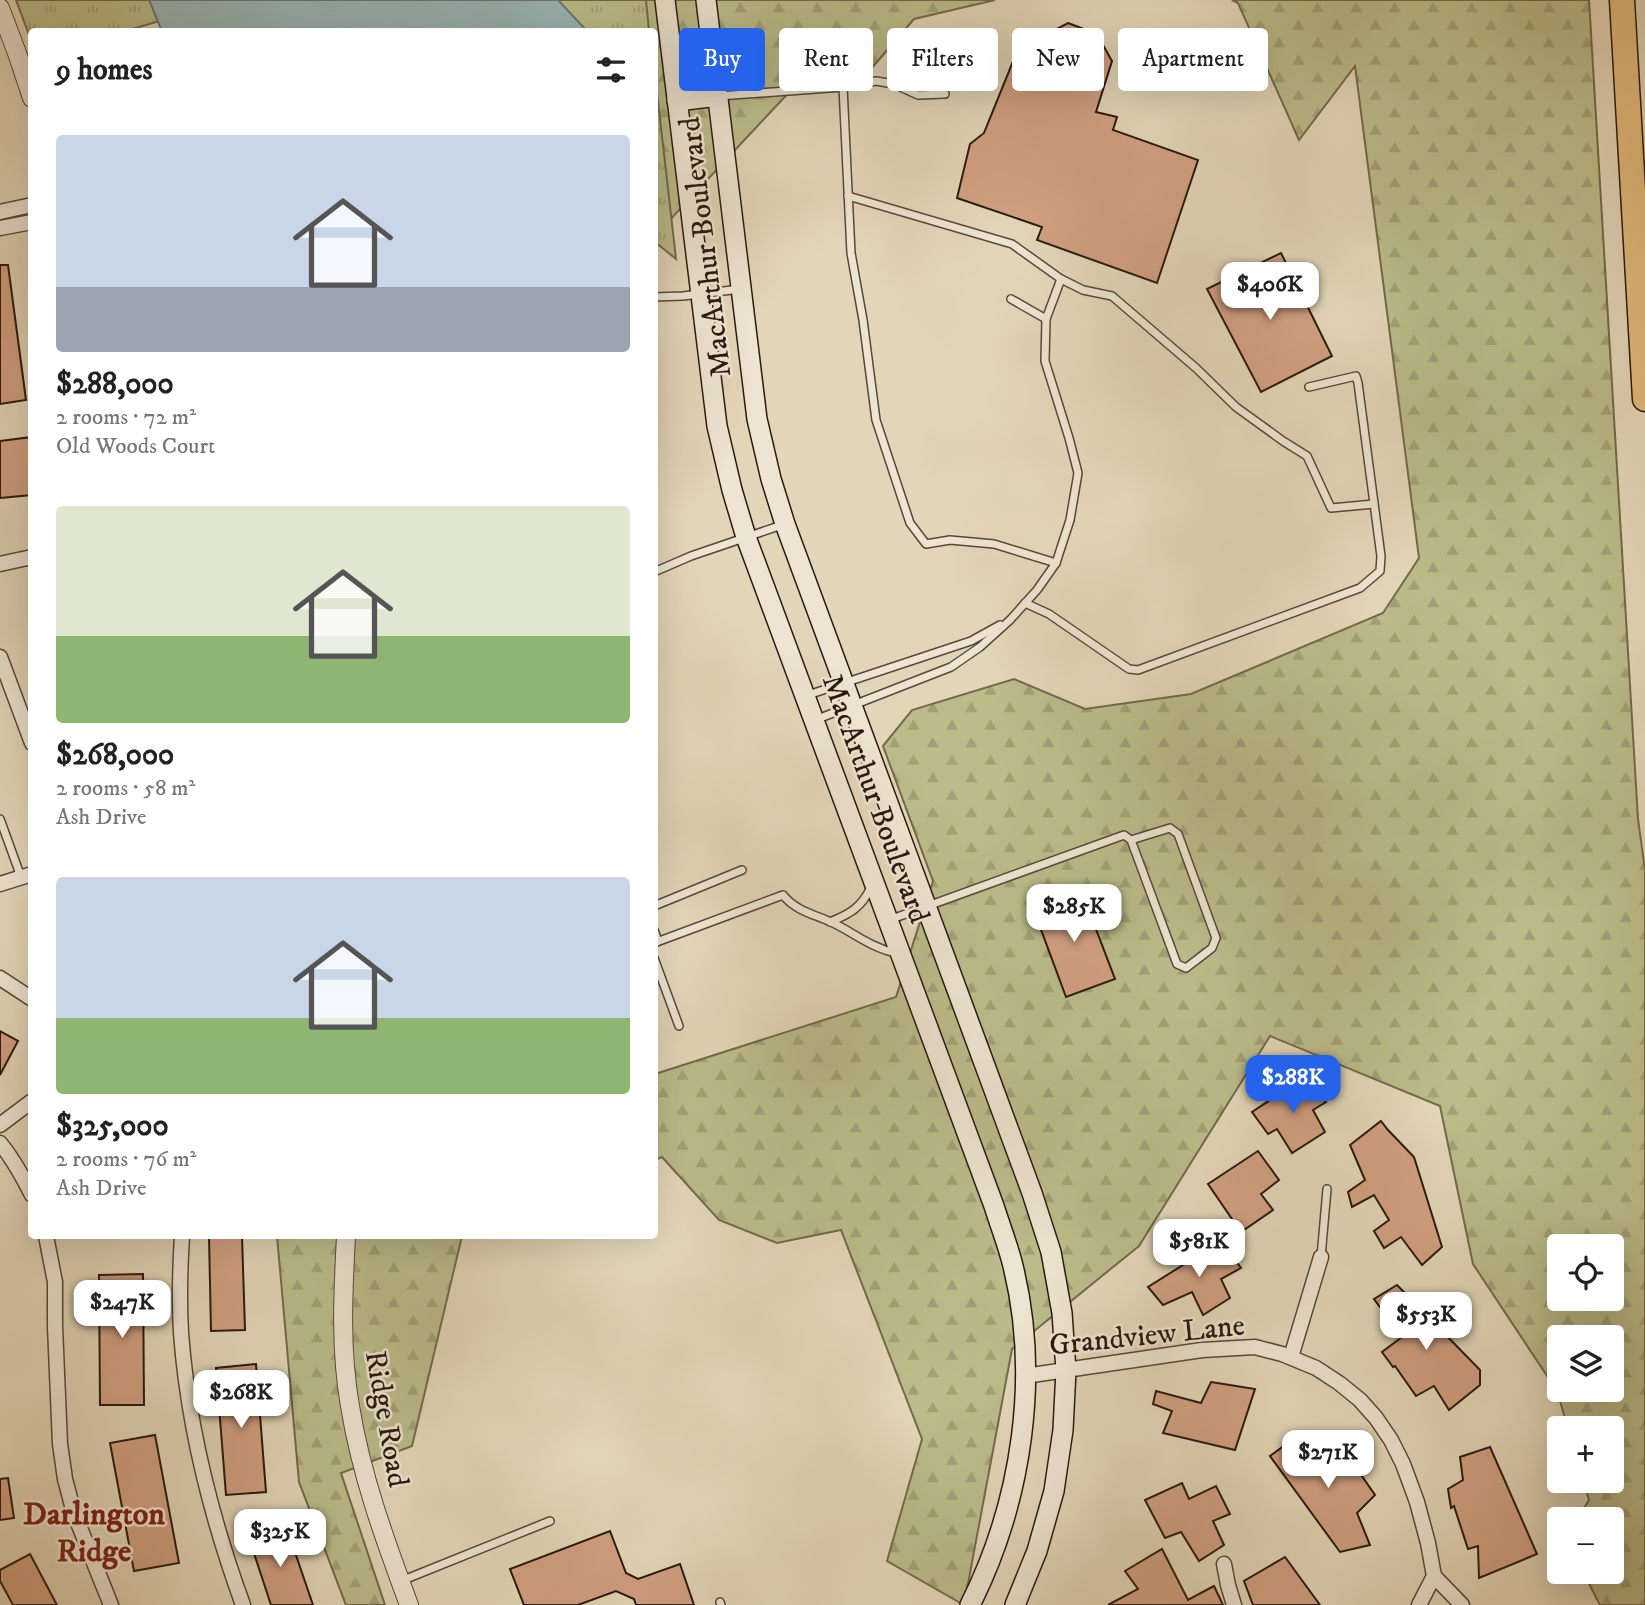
<!DOCTYPE html>
<meta charset="utf-8">
<style>
:root{--surface:#fff;--page:#f2f2f2;--text:#222;--muted:#767676;--accent:#2563eb}
body{margin:0;font-family:"IM FELL DW Pica",serif;background:var(--page);color:var(--text);height:100vh;display:flex;flex-direction:column;font-size:26px;white-space:nowrap}
*{box-sizing:border-box;margin:0}
p{font-size:23px;color:var(--muted)}
.icon{flex:none;width:38px;height:38px;fill:none;stroke:currentColor;stroke-width:2;stroke-linecap:round;stroke-linejoin:round}
.map{position:relative;flex:1;overflow:hidden}
.sheet{position:absolute;left:28px;top:28px;width:630px;height:1211px;display:flex;flex-direction:column;background:var(--surface);border-radius:7px;box-shadow:0 7px 28px #0002}
.sheet>*{flex:none}
.hud{position:absolute;left:679px;top:28px;width:665px;height:63px;display:flex;gap:14px}
.fabs{position:absolute;left:1547px;top:1234px;display:grid;gap:14px}
.fabs a{display:grid;place-items:center;width:77px;height:77px;border-radius:7px;background:var(--surface);box-shadow:0 7px 28px #0002;font-size:35px}
.price{position:absolute;translate:-50% -60px;padding:0 16px;border-radius:14px;background:#fff;color:#222;font-size:23px;line-height:46px;filter:drop-shadow(0 2px 4px #0008)}
.price::after{content:'';position:absolute;left:50%;top:42px;width:21px;height:16px;margin-left:-10px;background:inherit;clip-path:polygon(0 0,100% 0,50% 100%)}
.price.current{background:var(--accent);color:#fff}
ul{padding:0;list-style:none}
li{display:grid;align-content:center;gap:14px;height:371px;padding:0 28px}
li span{display:grid;place-items:center;height:217px;border-radius:7px;color:#555}
li>.icon{margin-inline-start:auto}
span .icon{width:126px;height:126px;fill:#fffc;stroke-width:1}
li b{font-size:30px}
h2{display:flex;justify-content:space-between;align-items:center;height:84px;padding:0 28px;font-size:30px}
.chip{padding:0 24px;border-radius:7px;background:var(--surface);box-shadow:0 7px 28px #0002;font-size:24px;line-height:63px}
.chip.current{background:var(--accent);color:#fff}
.map>svg:first-child{display:block}
.forest{fill:url(#forest-firs);stroke:#726a4d;stroke-width:2;fill-rule:evenodd}
.park{fill:url(#park-tufts);stroke:#726a4d;stroke-width:2}
.water{fill:#98b7b8;stroke:#6c7875;stroke-width:2}
.building{fill:#d1a081;stroke:#2a1910;stroke-width:2}
.lines{fill:none;stroke-linecap:round;stroke-linejoin:round}
.service-casing{stroke:#58483a;stroke-width:10}
.minor-casing{stroke:#58483a;stroke-width:17}
.tertiary-casing{stroke:#58483a;stroke-width:20}
.secondary-casing{stroke:#2a1910;stroke-width:22}
.motorway-casing{stroke:#2a1910;stroke-width:27}
.service{stroke:#ede4d1;stroke-width:7}
.minor{stroke:#ede4d1;stroke-width:14}
.tertiary{stroke:#ede4d1;stroke-width:18}
.secondary{stroke:#ede4d1;stroke-width:19}
.motorway{stroke:#e2bb7c;stroke-width:24}
.labels{text-anchor:middle;dominant-baseline:central;stroke-width:5;stroke-linejoin:round;paint-order:stroke}
.street-label{font-size:30px;fill:#2a1910;stroke:#ede4d1}
.neighbourhood-label{font-size:32px;font-weight:bold;fill:#7a1f14;stroke:#ede4d1}
</style>
<div class="map">
<svg width="1645" height="1605" viewBox="0 0 1645 1605">
<defs>
<pattern id="forest-firs" width="22" height="20" patternUnits="userSpaceOnUse" patternTransform="scale(1.75)"><rect width="22" height="20" fill="#bbbc8a"/><path d="M5 1l3.5 6h-7zM16 11l3.5 6h-7z" fill="#a1a176"/></pattern>
<pattern id="park-tufts" width="24" height="20" patternUnits="userSpaceOnUse" patternTransform="scale(1.75)"><rect width="24" height="20" fill="#bbbc8a"/><path d="M3 7l-1-3M5 7V3M7 7l1-3M15 17l-1-3M17 17v-4M19 17l1-3" fill="none" stroke="#a1a176"/></pattern>
</defs>
<rect width="100%" height="100%" fill="#e3d6b8"/>
<filter id="stains"><feTurbulence type="fractalNoise" baseFrequency=".00286" numOctaves="4"/><feColorMatrix values="0 0 0 0 .2 0 0 0 0 .09 0 0 0 0 .02 0 0 0 .5 -.17"/></filter>
<radialGradient id="worn" r=".72"><stop offset=".6" stop-color="#630" stop-opacity="0"/><stop offset="1" stop-color="#630" stop-opacity=".3"/></radialGradient>
<!-- forest -->
<g class="forest">
<path d="M 558,0 L 995,0 L 914,19 L 864,77 L 793,88 L 668,222 L 655,222 L 654,32 L 587,31 Z"/>
<path d="M 1232,0 L 1589,0 L 1638,819 L 1645,870 L 1645,1605 L 1600,1605 L 1583,1572 L 1612,1572 L 1612,1519 L 1577,1519 L 1589,1500 L 1583,1481 L 1612,1480 L 1612,1428 L 1568,1428 L 1557,1391 L 1473,1264 L 1440,1106 L 1270,1036 L 1139,1246 L 1012,1349 L 964,1605 L 887,1561 L 922,1439 L 841,1230 L 777,1243 L 719,1220 L 662,1157 L 655,1160 L 655,1074 L 896,997 L 933,881 L 883,746 L 912,710 L 1014,679 L 1085,709 L 1191,694 L 1383,613 L 1419,558 L 1355,66 L 1299,140 L 1238,3 ZM 1559,1246 L 1612,1246 L 1612,1298 L 1559,1298 ZM 1559,1337 L 1612,1337 L 1612,1390 L 1559,1390 Z"/>
<path d="M 277,1236 L 462,1236 L 412,1446 L 341,1473 L 385,1605 L 346,1605 L 299,1482 Z"/>
</g>
<!-- park -->
<g class="park">
<path d="M 16,0 L 646,0 L 649,31 L 382,31 L 179,15 L 126,31 L 32,32 L 31,40 Z"/>
<path d="M 655,75 L 676,259 L 655,242 Z"/>
</g>
<!-- water -->
<path class="water" d="M 149,0 L 558,0 L 587,31 L 177,31 L 161,29 Z"/>
<!-- building -->
<g class="building">
<path d="M 1068,23 L 1097,34 L 1112,61 L 1096,112 L 1117,117 L 1113,130 L 1198,160 L 1157,283 L 1037,240 L 1042,227 L 957,198 L 970,144 L 984,133 L 1018,49 Z"/>
<path d="M 1281,253 L 1332,356 L 1261,392 L 1207,289 Z"/>
<path d="M 0,265 L 8,265 L 26,400 L 0,404 Z"/>
<path d="M 32,437 L 32,495 L 0,498 L 0,441 Z"/>
<path d="M 1081,890 L 1115,979 L 1066,997 L 1033,908 Z"/>
<path d="M 0,1031 L 18,1041 L 0,1075 Z"/>
<path d="M 1305,1077 L 1326,1102 L 1313,1110 L 1325,1132 L 1292,1153 L 1277,1129 L 1268,1134 L 1252,1112 Z"/>
<path d="M 1381,1121 L 1388,1130 L 1414,1157 L 1442,1247 L 1422,1265 L 1401,1237 L 1384,1248 L 1374,1231 L 1389,1220 L 1374,1195 L 1352,1207 L 1348,1192 L 1365,1180 L 1350,1145 Z"/>
<path d="M 1258,1151 L 1279,1180 L 1261,1194 L 1273,1210 L 1241,1232 L 1208,1184 Z"/>
<path d="M 209,1236 L 242,1236 L 245,1330 L 211,1331 Z"/>
<path d="M 1221,1241 L 1241,1268 L 1221,1279 L 1230,1298 L 1203,1315 L 1192,1292 L 1163,1305 L 1148,1287 Z"/>
<path d="M 143,1274 L 144,1405 L 100,1405 L 99,1275 Z"/>
<path d="M 1397,1285 L 1480,1370 L 1480,1385 L 1449,1410 L 1434,1386 L 1416,1396 L 1395,1366 L 1393,1367 L 1382,1352 L 1402,1337 L 1374,1299 Z"/>
<path d="M 256,1364 L 266,1492 L 226,1495 L 216,1368 Z"/>
<path d="M 1211,1382 L 1255,1389 L 1235,1450 L 1163,1433 L 1172,1411 L 1153,1404 L 1156,1391 L 1201,1403 Z"/>
<path d="M 155,1435 L 179,1563 L 134,1571 L 110,1443 Z"/>
<path d="M 1299,1435 L 1317,1456 L 1339,1443 L 1375,1495 L 1357,1513 L 1370,1545 L 1340,1552 L 1270,1456 Z"/>
<path d="M 1490,1447 L 1537,1554 L 1479,1578 L 1478,1546 L 1468,1549 L 1454,1506 L 1451,1508 L 1448,1489 L 1463,1480 L 1460,1457 Z"/>
<path d="M 8,1478 L 14,1518 L 0,1520 L 0,1479 Z"/>
<path d="M 1182,1483 L 1189,1499 L 1216,1486 L 1230,1514 L 1213,1521 L 1224,1545 L 1199,1561 L 1181,1532 L 1165,1538 L 1145,1500 Z"/>
<path d="M 286,1526 L 313,1605 L 271,1605 L 249,1538 Z"/>
<path d="M 610,1531 L 626,1573 L 638,1579 L 680,1564 L 694,1605 L 636,1605 L 634,1599 L 616,1591 L 578,1605 L 524,1605 L 510,1569 Z"/>
<path d="M 1162,1549 L 1188,1600 L 1214,1586 L 1223,1605 L 1108,1605 L 1138,1589 L 1125,1571 Z"/>
<path d="M 30,1554 L 57,1605 L 13,1605 L 0,1581 L 0,1570 Z"/>
<path d="M 1285,1557 L 1320,1605 L 1253,1605 L 1244,1581 Z"/>
</g>
<g class="lines">
<defs>
<g id="service">
<path d="M 843,87 L 851,253 L 863,320 L 876,420 L 910,523 L 926,544 L 950,540 L 994,544 L 1056,563"/>
<path d="M 719,96 L 843,87 L 876,81 L 894,84 L 918,95 L 945,94"/>
<path d="M 848,196 L 1012,244 L 1061,279"/>
<path d="M 654,297 L 683,296 L 740,289"/>
<path d="M 1011,299 L 1046,319"/>
<path d="M 654,572 L 691,556 L 782,525"/>
<path d="M 1025,603 L 1049,614 L 1129,669 L 1138,670 L 1360,588 L 1380,571 L 1381,556 L 1358,383 L 1356,376 L 1309,387"/>
<path d="M 805,696 L 971,641 L 1000,625"/>
<path d="M 815,720 L 951,667 L 980,647 L 1010,620 L 1037,590 L 1056,563 L 1070,520 L 1078,473 L 1069,438 L 1045,361 L 1046,319 L 1061,279 L 1083,290 L 1112,296 L 1196,368 L 1236,407 L 1283,441 L 1307,456 L 1331,508 L 1374,504"/>
<path d="M 0,819 L 21,877"/>
<path d="M 654,906 L 742,870"/>
<path d="M 889,920 L 1124,835 L 1131,840 L 1177,964 L 1186,968 L 1212,948 L 1216,938 L 1178,834 L 1170,828 L 1131,840"/>
<path d="M 830,922 C 850,914 862,907 871,887"/>
<path d="M 654,930 L 658,941"/>
<path d="M 654,943 L 783,895 C 796,911 813,914 831,922 C 853,932 871,948 896,953"/>
<path d="M 654,958 L 679,1026"/>
<path d="M 1321,1257 L 1327,1189"/>
<path d="M 401,1581 L 550,1521"/>
<path d="M 720,1602 L 721,1605"/>
</g>
<g id="minor">
<path d="M 0,212 L 32,205"/>
<path d="M 0,228 L 32,222"/>
<path d="M 0,564 L 32,557"/>
<path d="M 0,657 L 32,743"/>
<path d="M 0,884 L 32,874"/>
<path d="M 0,978 L 32,999"/>
<path d="M 0,1125 L 32,1101"/>
<path d="M 0,1143 C 13,1159 23,1177 32,1195"/>
<path d="M 46,1236 L 55,1282 L 55,1326 L 60,1444 L 65,1479 L 74,1513 L 111,1605"/>
<path d="M 182,1236 C 180,1268 179,1300 181,1333 C 188,1426 211,1517 243,1605"/>
<path d="M 1291,1357 L 1321,1257"/>
<path d="M 1025,1376 L 1202,1350 L 1255,1347 L 1282,1354 L 1316,1368 L 1339,1383 L 1360,1400 L 1376,1418 L 1391,1440 L 1403,1464 L 1417,1502 L 1428,1543 L 1434,1576 L 1419,1605"/>
<path d="M 1224,1564 L 1228,1585 L 1234,1605"/>
<path d="M 1434,1576 L 1462,1605"/>
</g>
<g id="tertiary">
<path d="M 0,8 L 17,53 L 32,98"/>
<path d="M 346,1236 C 343,1292 340,1350 350,1406 C 361,1475 385,1540 409,1605"/>
</g>
<g id="secondary">
<path d="M 665,0 L 717,426 L 732,490 L 746,537 L 994,1206 C 1000,1225 1007,1243 1012,1262 C 1041,1375 1022,1502 970,1605"/>
<path d="M 706,0 L 757,419 L 771,479 L 785,524 L 1032,1193 L 1051,1252 L 1062,1313 L 1066,1370 L 1063,1430 L 1054,1491 L 1037,1551 L 1015,1605"/>
<path d="M 677,101 L 718,96"/>
</g>
<path id="motorway" d="M 1622,0 L 1645,399"/>
</defs>
<!-- service casing -->
<use href="#service" class="service-casing"/>
<!-- minor casing -->
<use href="#minor" class="minor-casing"/>
<!-- tertiary casing -->
<use href="#tertiary" class="tertiary-casing"/>
<!-- secondary casing -->
<use href="#secondary" class="secondary-casing"/>
<!-- motorway casing -->
<use href="#motorway" class="motorway-casing"/>
<!-- service -->
<use href="#service" class="service"/>
<!-- minor -->
<use href="#minor" class="minor"/>
<!-- tertiary -->
<use href="#tertiary" class="tertiary"/>
<!-- secondary -->
<use href="#secondary" class="secondary"/>
<!-- motorway -->
<use href="#motorway" class="motorway"/>
</g>
<g class="labels">
<!-- street labels -->
<g class="street-label">
<text transform="translate(706 247) rotate(-97)">MacArthur Boulevard</text>
<text transform="translate(875 799) rotate(70)">MacArthur Boulevard</text>
<text transform="translate(1147 1336) rotate(-6)">Grandview Lane</text>
<text transform="translate(386 1419) rotate(80)">Ridge Road</text>
</g>
<!-- neighbourhood labels -->
<g class="neighbourhood-label">
<text x="94" y="1515">Darlington<tspan x="94" dy="37">Ridge</tspan></text>
</g>
</g>
<rect width="100%" height="100%" filter="url(#stains)"/>
<rect width="100%" height="100%" fill="url(#worn)"/>
</svg>
<div class="fabs">
<a><svg class="icon" aria-label="locate" viewBox="0 0 24 24"><circle cx="12" cy="12" r="6"/><path d="M12 2v4M12 18v4M2 12h4M18 12h4"/></svg></a>
<a><svg class="icon" aria-label="layers" viewBox="0 0 24 24"><path d="M12 4l9 5-9 5-9-5zM3 14l9 5 9-5"/></svg></a>
<a>+</a>
<a>−</a>
</div>
<b class="price" style="left:1270px;top:322px">$406K</b>
<b class="price" style="left:1074px;top:944px">$285K</b>
<b class="price current" style="left:1293px;top:1115px">$288K</b>
<b class="price" style="left:1199px;top:1279px">$581K</b>
<b class="price" style="left:122px;top:1340px">$247K</b>
<b class="price" style="left:1426px;top:1352px">$553K</b>
<b class="price" style="left:241px;top:1430px">$268K</b>
<b class="price" style="left:1328px;top:1490px">$271K</b>
<b class="price" style="left:280px;top:1569px">$325K</b>
<div class="hud">
<a class="chip current">Buy</a>
<a class="chip">Rent</a>
<a class="chip">Filters</a>
<a class="chip">New</a>
<a class="chip">Apartment</a>
</div>
<section class="sheet">
<h2>9 homes<svg class="icon" aria-label="filters" viewBox="0 0 24 24"><path d="M4 7h16M4 17h16"/><circle cx="9" cy="7" r="2"/><circle cx="15" cy="17" r="2"/></svg></h2>
<ul>
<li><span style="background:linear-gradient(#c9d6e8 70%,#9aa5b1 0)"><svg class="icon" aria-label="home" viewBox="0 0 24 24"><path d="M3 11l9-7 9 7M6 9v11h12V9"/></svg></span><div><b>$288,000</b><p>2 rooms · 72 m²</p><p>Old Woods Court</p></div></li>
<li><span style="background:linear-gradient(#dfe7d0 60%,#8fb573 0)"><svg class="icon" aria-label="home" viewBox="0 0 24 24"><path d="M3 11l9-7 9 7M6 9v11h12V9"/></svg></span><div><b>$268,000</b><p>2 rooms · 58 m²</p><p>Ash Drive</p></div></li>
<li><span style="background:linear-gradient(#c9d6e8 65%,#8fb573 0)"><svg class="icon" aria-label="home" viewBox="0 0 24 24"><path d="M3 11l9-7 9 7M6 9v11h12V9"/></svg></span><div><b>$325,000</b><p>2 rooms · 76 m²</p><p>Ash Drive</p></div></li>
</ul>
</section>
</div>
